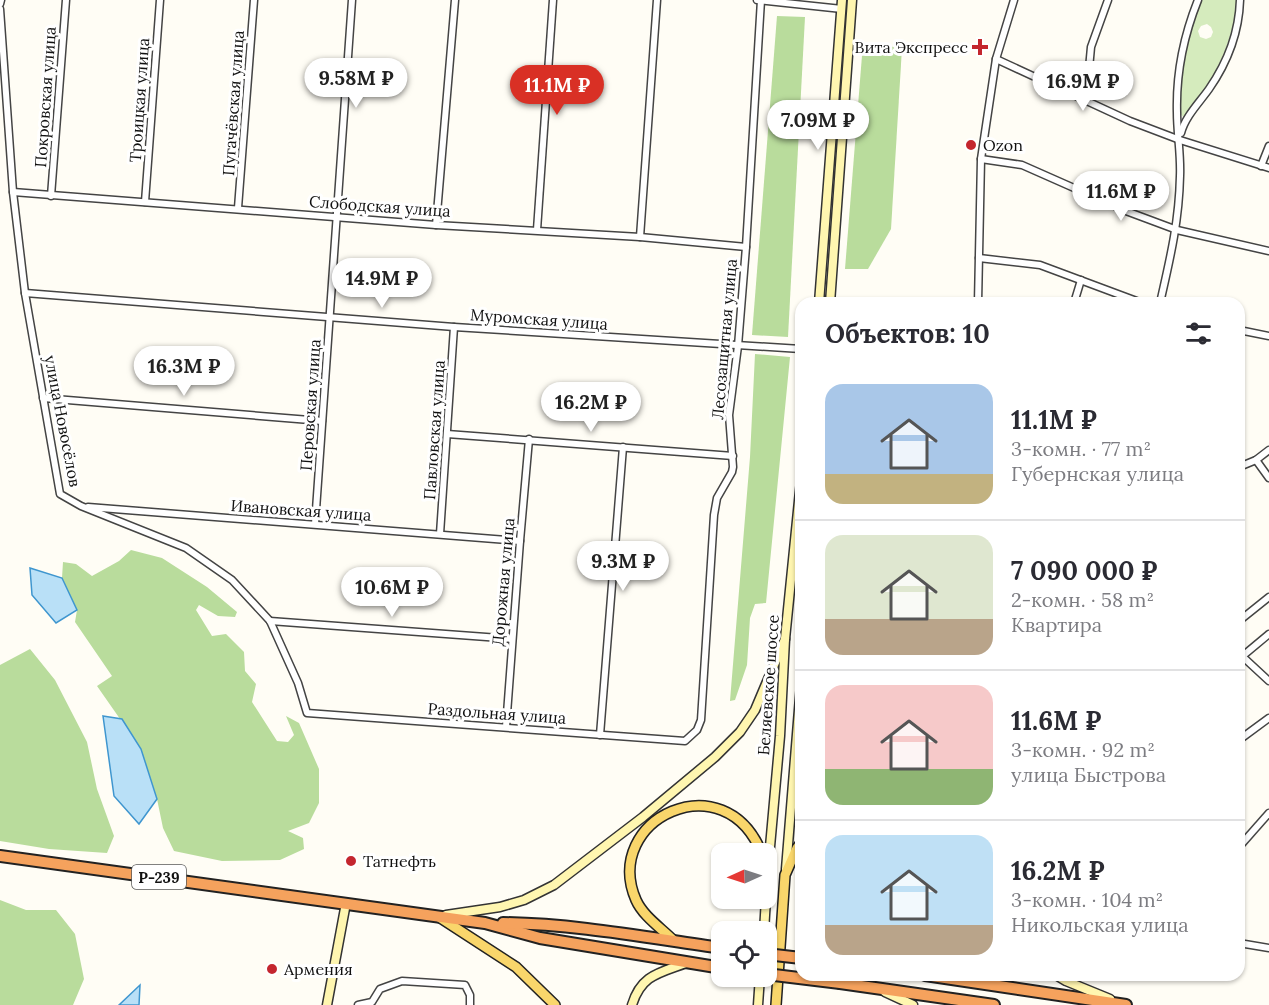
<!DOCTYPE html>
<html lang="ru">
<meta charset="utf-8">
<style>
:root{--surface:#fff;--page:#f7f7f7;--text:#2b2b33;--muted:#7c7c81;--line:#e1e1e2;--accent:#d93025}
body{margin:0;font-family:Lora,serif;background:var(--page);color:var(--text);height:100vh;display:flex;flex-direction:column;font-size:22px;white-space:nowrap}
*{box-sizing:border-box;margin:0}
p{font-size:20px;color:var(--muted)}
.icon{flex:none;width:33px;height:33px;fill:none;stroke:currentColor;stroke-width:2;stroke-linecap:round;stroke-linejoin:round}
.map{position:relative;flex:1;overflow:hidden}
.details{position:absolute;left:795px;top:297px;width:450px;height:684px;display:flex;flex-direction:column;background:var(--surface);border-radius:18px;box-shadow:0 2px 4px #0004}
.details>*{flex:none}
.needle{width:39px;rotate:267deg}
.tools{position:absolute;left:711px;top:843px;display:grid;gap:12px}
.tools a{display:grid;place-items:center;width:66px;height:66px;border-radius:12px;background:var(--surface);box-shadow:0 2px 4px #0004;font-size:30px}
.price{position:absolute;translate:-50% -51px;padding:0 14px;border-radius:21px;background:#fff;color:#222;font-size:20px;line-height:39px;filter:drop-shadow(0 2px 3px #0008)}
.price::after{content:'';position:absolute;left:50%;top:36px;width:18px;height:14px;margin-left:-9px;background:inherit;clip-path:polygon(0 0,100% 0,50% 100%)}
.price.on{background:var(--accent);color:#fff}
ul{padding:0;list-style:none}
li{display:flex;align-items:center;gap:18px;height:150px;padding:0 30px}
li+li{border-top:2px solid var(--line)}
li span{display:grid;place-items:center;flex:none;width:168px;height:120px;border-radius:18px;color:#555}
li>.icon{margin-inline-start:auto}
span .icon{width:72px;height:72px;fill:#fffc;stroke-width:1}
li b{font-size:26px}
h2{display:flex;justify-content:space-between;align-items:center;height:72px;padding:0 30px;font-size:26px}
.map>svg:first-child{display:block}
.green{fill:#d5ebbd;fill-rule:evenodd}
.forest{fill:#b9dc9c}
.water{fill:#b9e0f7;stroke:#3f96cf;stroke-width:1.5}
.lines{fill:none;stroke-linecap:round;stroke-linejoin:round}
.street-casing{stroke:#444;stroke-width:9}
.secondary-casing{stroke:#333;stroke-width:11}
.primary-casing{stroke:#222;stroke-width:12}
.highway-casing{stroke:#222;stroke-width:14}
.street{stroke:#fff;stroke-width:6}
.secondary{stroke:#fff6b0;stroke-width:8}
.primary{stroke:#f9d66b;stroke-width:9}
.highway{stroke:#f5a25d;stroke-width:10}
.highway-bridge-casing{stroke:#222;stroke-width:14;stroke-linecap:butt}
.highway-bridge{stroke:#f5a25d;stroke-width:10}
.poi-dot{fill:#c4262e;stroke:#fff;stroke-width:2}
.labels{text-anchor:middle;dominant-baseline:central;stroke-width:6;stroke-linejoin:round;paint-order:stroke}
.shield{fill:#fff;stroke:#585858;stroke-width:1.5}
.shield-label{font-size:15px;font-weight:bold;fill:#111}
.poi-label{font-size:16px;fill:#111;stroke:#fff;text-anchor:start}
.street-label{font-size:16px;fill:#111;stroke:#fff}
</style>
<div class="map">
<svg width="1269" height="1005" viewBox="0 0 1269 1005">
<rect width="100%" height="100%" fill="#fffdf5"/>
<!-- green -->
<path class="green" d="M 1201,0 L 1238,0 C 1233,36 1221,66 1201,95 C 1196,103 1190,112 1183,117 L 1180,113 C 1179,73 1187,37 1201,0 ZM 1207,24 L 1211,27 L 1213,32 L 1211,37 L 1206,39 L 1200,37 L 1198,31 L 1201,26 Z"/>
<!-- forest -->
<g class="forest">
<path d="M 777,16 L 805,17 L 788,337 L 752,335 Z"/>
<path d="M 863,43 L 902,48 L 891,229 L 868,269 L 845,269 Z"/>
<path d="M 755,354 L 790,357 L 766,603 L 755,604 L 750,618 L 747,665 L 735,700 L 730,701 L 750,457 Z"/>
<path d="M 131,550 L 162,558 L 207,587 L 237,612 L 235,617 L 218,616 L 199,605 L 196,610 L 212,636 L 226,634 L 244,652 L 245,671 L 256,684 L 252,702 L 277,741 L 288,742 L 294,735 L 286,716 L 299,723 L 319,769 L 319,803 L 309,823 L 288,831 L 303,838 L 304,849 L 280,860 L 222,861 L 174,851 L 163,828 L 157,799 L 141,749 L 97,686 L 112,676 L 75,622 L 77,610 L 62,578 L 63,562 L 76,564 L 92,576 L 119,561 Z"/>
<path d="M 30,649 L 55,680 L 87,742 L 97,789 L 114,836 L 107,853 L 49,849 L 0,841 L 0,665 Z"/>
<path d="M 0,900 L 26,910 L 56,910 L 75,934 L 84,979 L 73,1005 L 0,1005 Z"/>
</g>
<!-- water -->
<g class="water">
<path d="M 30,568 L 62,578 L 77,610 L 56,623 L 32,595 Z"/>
<path d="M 103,716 L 122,719 L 141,749 L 157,799 L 139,824 L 114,796 Z"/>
<path d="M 140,985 L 139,1005 L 119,1005 Z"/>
</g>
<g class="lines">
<defs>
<g id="street">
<path d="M 757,0 L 842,9"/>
<path d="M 0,4 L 1,0"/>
<path d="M 0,9 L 13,192 L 25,293 L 60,494 L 81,506 L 186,548 L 232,580 L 270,621 L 298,683 L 307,713 L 685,741 L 697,730 L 701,720 L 714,515 L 717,498 L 732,472 L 733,467 L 729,415 L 738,346 L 746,247 L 761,0"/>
<path d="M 996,59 L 1130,121 L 1180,140 L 1269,168"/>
<path d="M 1086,101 L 1091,47 L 1108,0"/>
<path d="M 1181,133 C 1185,117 1199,103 1209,89 C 1227,63 1239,32 1240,0"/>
<path d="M 981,159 L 1022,165 L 1126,211 L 1177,230 L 1269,251"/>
<path d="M 1261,166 L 1269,146"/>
<path d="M 13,192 L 436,225 L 640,237 L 746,247"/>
<path d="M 51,196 L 66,0"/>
<path d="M 145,202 L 160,0"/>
<path d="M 238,208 L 254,0"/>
<path d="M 436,225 L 455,0"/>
<path d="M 537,230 L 553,0"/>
<path d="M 640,237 L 657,0"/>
<path d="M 979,258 L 1040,265 L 1142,303"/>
<path d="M 25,293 L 454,327 L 801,349"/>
<path d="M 978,303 L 981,159 L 996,59 L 1014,0"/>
<path d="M 1074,303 L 1081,280"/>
<path d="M 1160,303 C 1170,259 1179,222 1180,176 C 1181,155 1177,134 1177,112 C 1176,74 1184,35 1198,0"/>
<path d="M 1239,330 L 1269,336"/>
<path d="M 43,398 L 322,421"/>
<path d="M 447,434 L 733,456"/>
<path d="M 1256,460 L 1269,478"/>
<path d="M 1239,467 L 1256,460 L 1269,450"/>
<path d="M 88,507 L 520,541"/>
<path d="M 315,524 L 352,0"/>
<path d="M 440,534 L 454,327"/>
<path d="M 270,621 L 512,639"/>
<path d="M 1239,621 L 1269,597"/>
<path d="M 1243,657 L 1269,681"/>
<path d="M 1239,659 L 1269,634"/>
<path d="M 506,727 L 520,541 L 529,439"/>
<path d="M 600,735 L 623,447"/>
<path d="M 1239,740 L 1269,718"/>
<path d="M 1239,847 L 1269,813"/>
<path d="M 1239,943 L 1269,948"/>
<path d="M 358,1005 L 372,1002 L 380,989 L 402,981 L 465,985 L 470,995 L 470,1005"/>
</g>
<g id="secondary">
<path d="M 819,303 L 842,0"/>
<path d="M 830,303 L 852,0"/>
<path d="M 786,869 L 801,685"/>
<path d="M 766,891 L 780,736 L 785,639 L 801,481"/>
<path d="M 446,915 L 500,907 L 524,900 L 554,885 L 643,817 L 715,757 L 740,732 L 755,710 L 785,639"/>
<path d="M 764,932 L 766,898"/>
<path d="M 1056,975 L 1066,981 L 1110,999"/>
<path d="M 885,992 L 913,1005"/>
<path d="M 327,1005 L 346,903"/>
<path d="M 632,1005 C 641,975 659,973 686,963"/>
<path d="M 758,1005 L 760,976"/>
</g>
<g id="primary">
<path d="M 766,868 L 768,872"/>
<path d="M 439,917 L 516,967 L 555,1005"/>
<path d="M 673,940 C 661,928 643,916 636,900 C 601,819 725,760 762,854"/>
<path d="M 776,1005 L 785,875 L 797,848 L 801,843"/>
</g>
<g id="highway">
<path d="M 0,856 L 485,923 L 540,938 L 722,968"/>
<path d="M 503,923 C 577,924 649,938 722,948"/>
<path d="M 925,975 L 1126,1005"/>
<path d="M 840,983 L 994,1005"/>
</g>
</defs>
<!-- street casing -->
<use href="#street" class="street-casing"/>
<!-- secondary casing -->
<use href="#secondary" class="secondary-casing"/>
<!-- primary casing -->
<use href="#primary" class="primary-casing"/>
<!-- highway casing -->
<use href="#highway" class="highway-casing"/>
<!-- street -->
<use href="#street" class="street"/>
<!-- secondary -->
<use href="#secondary" class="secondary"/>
<!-- primary -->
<use href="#primary" class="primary"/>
<!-- highway -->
<use href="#highway" class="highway"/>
<defs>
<g id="highway-bridge">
<path d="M 766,954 L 801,958"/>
<path d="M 766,974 L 840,983"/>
</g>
</defs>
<!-- highway-bridge casing -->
<use href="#highway-bridge" class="highway-bridge-casing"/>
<!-- highway-bridge -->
<use href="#highway-bridge" class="highway-bridge"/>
</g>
<!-- markers -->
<g class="poi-dot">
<path d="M977 38h6v6h6v6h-6v6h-6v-6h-6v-6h6z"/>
<circle cx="971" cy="145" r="6"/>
<circle cx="351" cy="861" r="6"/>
<circle cx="272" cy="969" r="6"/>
</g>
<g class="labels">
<!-- shield labels -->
<rect class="shield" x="132" y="865" width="54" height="24" rx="4.5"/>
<g class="shield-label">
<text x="159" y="877">Р-239</text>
</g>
<!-- poi labels -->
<g class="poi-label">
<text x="968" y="47" text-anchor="end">Вита Экспресс</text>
<text x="983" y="145">Ozon</text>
<text x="363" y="861">Татнефть</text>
<text x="284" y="969">Армения</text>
</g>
<!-- street labels -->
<g class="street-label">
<text transform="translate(45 97) rotate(-86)">Покровская улица</text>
<text transform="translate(139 100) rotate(-86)">Троицкая улица</text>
<text transform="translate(233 103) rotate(-86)">Пугачёвская улица</text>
<text transform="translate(380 206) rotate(4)">Слободская улица</text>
<text transform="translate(539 319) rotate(4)">Муромская улица</text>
<text transform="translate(724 339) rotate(-85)">Лесозащитная улица</text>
<text transform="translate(310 405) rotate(-86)">Перовская улица</text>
<text transform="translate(63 421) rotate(79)">улица Новосёлов</text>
<text transform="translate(434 430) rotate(-86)">Павловская улица</text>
<text transform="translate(301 510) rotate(4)">Ивановская улица</text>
<text transform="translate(503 582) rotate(-85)">Дорожная улица</text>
<text transform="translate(768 685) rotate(-86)">Беляевское шоссе</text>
<text transform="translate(497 713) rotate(4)">Раздольная улица</text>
</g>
</g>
</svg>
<div class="tools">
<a><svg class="needle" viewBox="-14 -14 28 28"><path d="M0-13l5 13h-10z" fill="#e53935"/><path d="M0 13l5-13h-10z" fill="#7c7c81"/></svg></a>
<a><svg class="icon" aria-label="locate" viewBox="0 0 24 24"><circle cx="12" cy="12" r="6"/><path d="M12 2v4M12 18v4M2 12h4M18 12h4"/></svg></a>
</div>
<b class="price" style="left:356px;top:109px">9.58M ₽</b>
<b class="price" style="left:1083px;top:112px">16.9M ₽</b>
<b class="price on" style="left:557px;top:116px">11.1M ₽</b>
<b class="price" style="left:818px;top:151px">7.09M ₽</b>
<b class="price" style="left:1121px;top:222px">11.6M ₽</b>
<b class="price" style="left:382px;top:309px">14.9M ₽</b>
<b class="price" style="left:184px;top:397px">16.3M ₽</b>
<b class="price" style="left:591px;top:433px">16.2M ₽</b>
<b class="price" style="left:623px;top:592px">9.3M ₽</b>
<b class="price" style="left:392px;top:618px">10.6M ₽</b>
<section class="details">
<h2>Объектов: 10<svg class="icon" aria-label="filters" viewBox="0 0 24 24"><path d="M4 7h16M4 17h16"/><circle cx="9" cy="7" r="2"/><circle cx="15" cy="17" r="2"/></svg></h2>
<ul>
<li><span style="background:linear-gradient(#a9c7e8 75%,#c2b280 0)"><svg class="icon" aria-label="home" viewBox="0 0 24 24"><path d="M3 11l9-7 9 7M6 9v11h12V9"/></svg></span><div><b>11.1M ₽</b><p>3-комн. · 77 m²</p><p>Губернская улица</p></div></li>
<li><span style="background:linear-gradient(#dfe7d0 70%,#b9a48a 0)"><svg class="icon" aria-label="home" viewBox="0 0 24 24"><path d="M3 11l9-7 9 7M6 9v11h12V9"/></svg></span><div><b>7 090 000 ₽</b><p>2-комн. · 58 m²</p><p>Квартира</p></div></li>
<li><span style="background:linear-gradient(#f6c9c9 70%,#8fb573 0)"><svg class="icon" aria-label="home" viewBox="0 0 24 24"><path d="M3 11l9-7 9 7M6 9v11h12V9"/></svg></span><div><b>11.6M ₽</b><p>3-комн. · 92 m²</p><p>улица Быстрова</p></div></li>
<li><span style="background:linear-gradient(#bfe0f5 75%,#b9a48a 0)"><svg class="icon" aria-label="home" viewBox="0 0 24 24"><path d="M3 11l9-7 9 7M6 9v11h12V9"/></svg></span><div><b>16.2M ₽</b><p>3-комн. · 104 m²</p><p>Никольская улица</p></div></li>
</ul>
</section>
</div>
